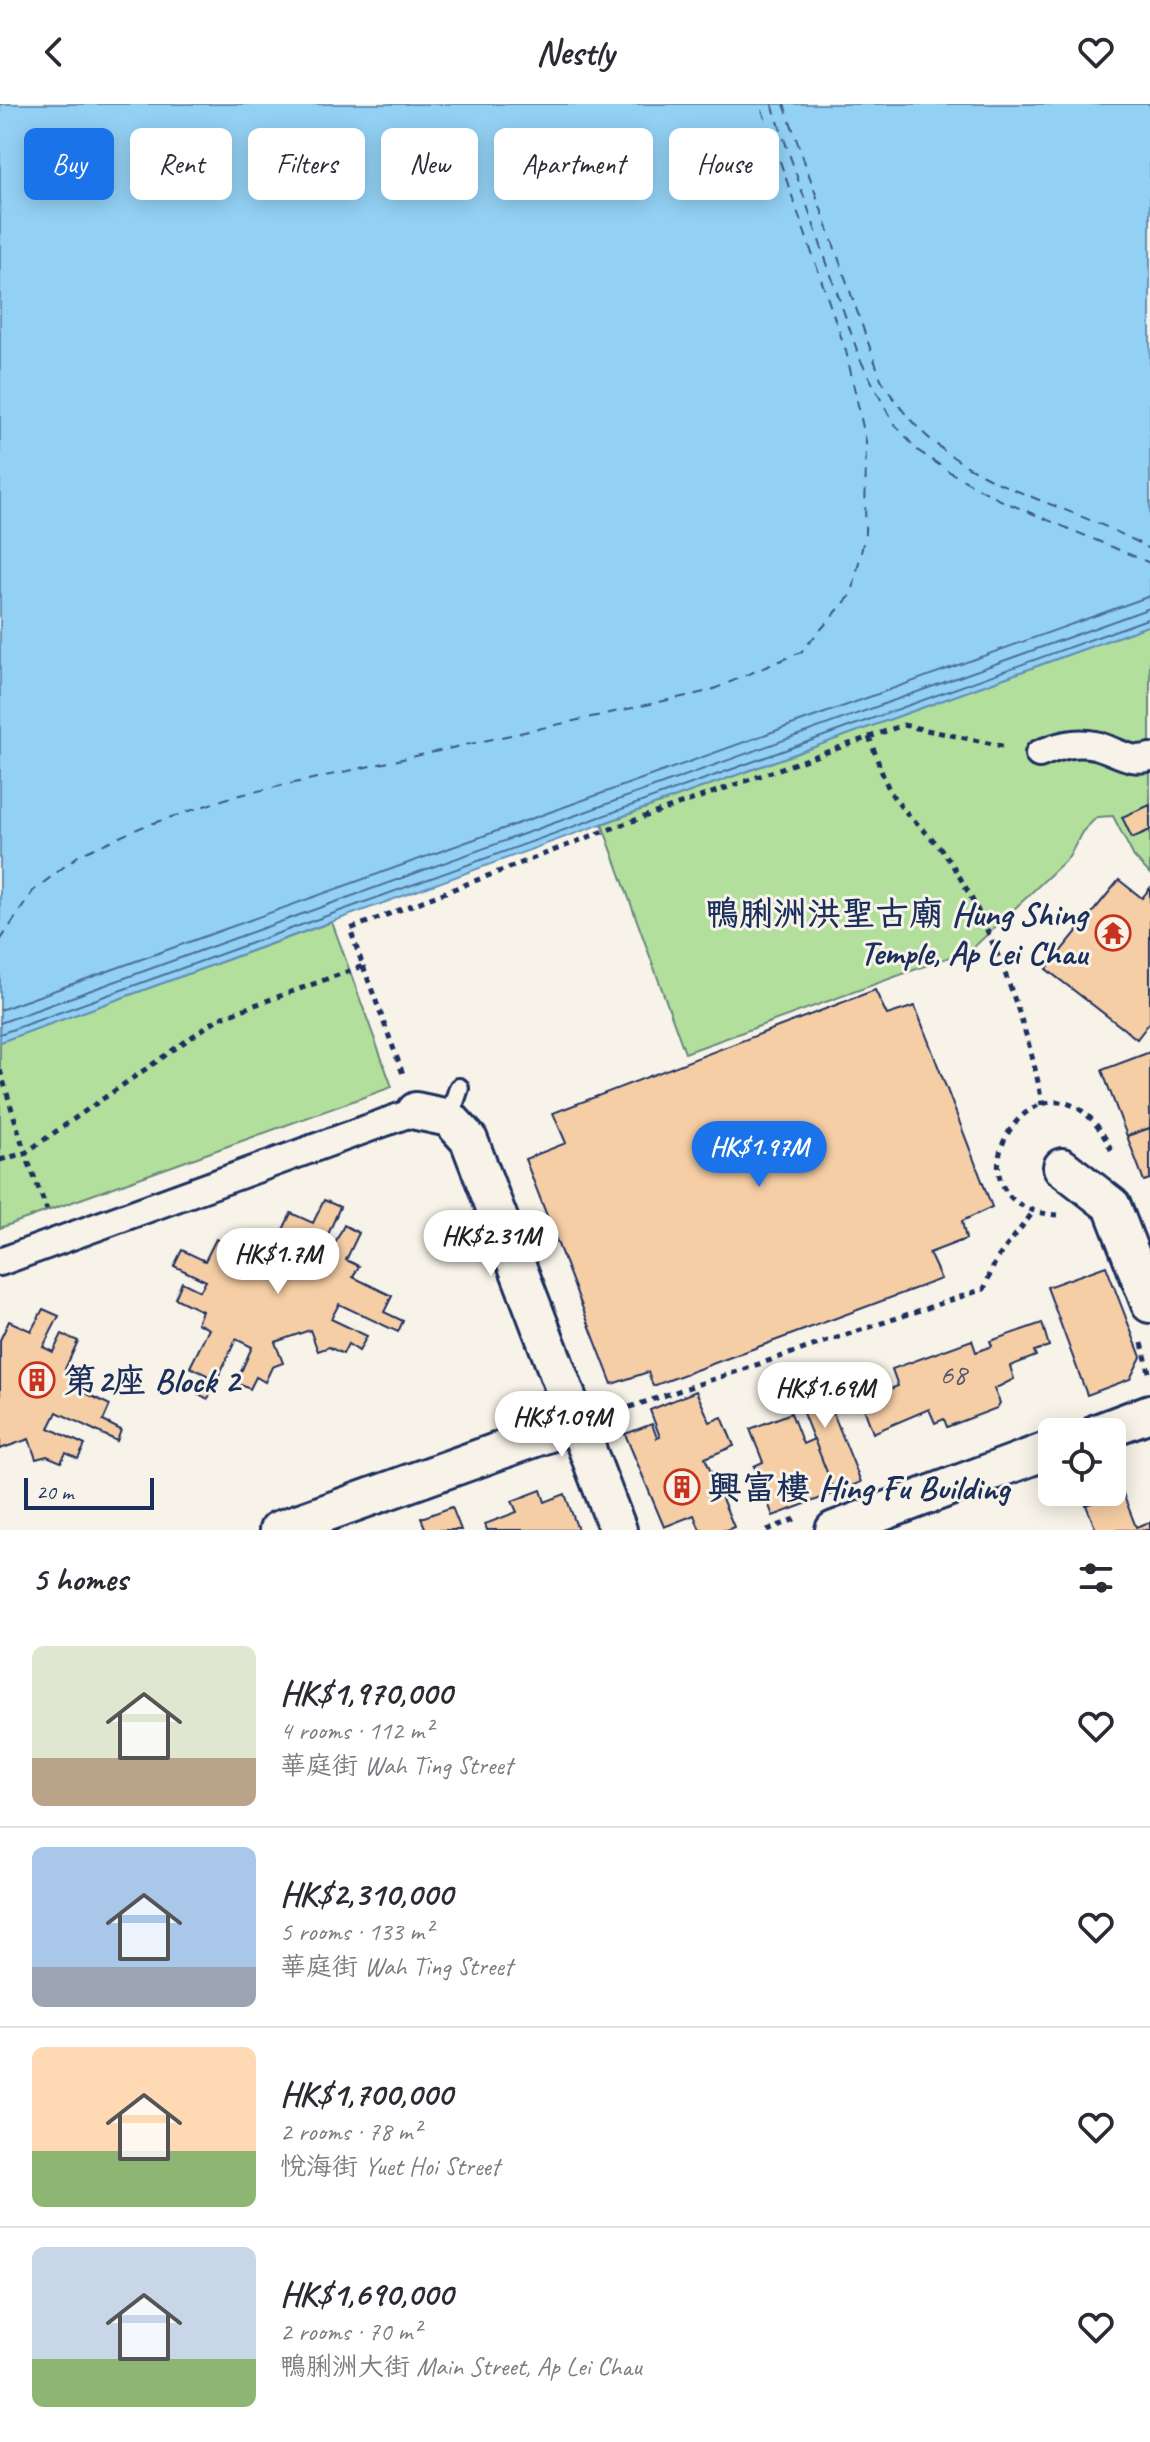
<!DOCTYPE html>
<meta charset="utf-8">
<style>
:root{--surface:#fff;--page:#f2f2f3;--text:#2b2b33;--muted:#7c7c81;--line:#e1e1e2;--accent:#1a73e8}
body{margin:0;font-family:Caveat,"LXGW WenKai TC",sans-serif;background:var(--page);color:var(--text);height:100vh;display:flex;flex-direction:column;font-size:30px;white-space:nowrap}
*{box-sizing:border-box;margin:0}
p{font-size:26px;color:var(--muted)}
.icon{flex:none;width:44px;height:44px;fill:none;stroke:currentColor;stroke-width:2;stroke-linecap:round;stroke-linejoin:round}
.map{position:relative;height:1426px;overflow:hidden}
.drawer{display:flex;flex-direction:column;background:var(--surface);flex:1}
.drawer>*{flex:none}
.banner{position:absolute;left:24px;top:24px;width:1102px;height:72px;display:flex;gap:16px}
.controls{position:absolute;left:1038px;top:1314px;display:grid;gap:16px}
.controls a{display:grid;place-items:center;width:88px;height:88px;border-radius:12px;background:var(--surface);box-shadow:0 4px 20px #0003;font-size:40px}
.scale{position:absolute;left:24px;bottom:20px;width:130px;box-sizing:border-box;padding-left:8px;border:4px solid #1b2f5e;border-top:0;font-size:22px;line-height:28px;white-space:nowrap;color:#1b2f5e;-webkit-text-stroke:6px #f7f3e8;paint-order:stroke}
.price{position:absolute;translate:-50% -68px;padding:0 18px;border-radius:28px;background:#fff;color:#222;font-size:26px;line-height:52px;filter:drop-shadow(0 2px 4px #0008)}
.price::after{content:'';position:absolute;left:50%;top:48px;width:24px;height:18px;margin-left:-12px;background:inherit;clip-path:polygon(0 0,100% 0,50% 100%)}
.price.on{background:var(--accent);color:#fff}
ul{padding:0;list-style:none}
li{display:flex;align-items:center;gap:24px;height:200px;padding:0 32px}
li+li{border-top:2px solid var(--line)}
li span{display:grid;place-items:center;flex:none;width:224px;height:160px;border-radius:12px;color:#555}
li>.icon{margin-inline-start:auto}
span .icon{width:96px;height:96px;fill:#fffc;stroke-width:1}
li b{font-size:34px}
h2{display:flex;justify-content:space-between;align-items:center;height:96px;padding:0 32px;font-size:34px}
.chip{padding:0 28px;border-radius:12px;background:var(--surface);box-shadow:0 4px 20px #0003;font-size:28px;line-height:72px}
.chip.on{background:var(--accent);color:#fff}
header{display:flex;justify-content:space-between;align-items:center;height:104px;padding:0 32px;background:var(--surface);font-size:36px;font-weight:700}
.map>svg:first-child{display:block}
.green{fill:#b3df9c;stroke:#67877d;stroke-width:2}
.water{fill:#93d1f4;stroke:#6390b8;stroke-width:2}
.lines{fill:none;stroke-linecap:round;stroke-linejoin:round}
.shore{stroke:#4b709a;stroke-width:2}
.ferry{stroke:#395884;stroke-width:2;stroke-dasharray:10 8;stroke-linecap:butt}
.building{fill:#f6cea5;stroke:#1b2f5e;stroke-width:2}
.service-casing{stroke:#1b2f5e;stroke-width:24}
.pedestrian-casing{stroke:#1b2f5e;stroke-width:32}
.minor-casing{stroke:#1b2f5e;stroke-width:42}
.path{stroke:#1b2f5e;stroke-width:5;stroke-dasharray:6 6;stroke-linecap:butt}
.service{stroke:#f7f3e8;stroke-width:18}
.pedestrian{stroke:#f7f3e8;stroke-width:26}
.minor{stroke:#f7f3e8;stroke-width:36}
.labels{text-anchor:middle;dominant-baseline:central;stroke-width:6;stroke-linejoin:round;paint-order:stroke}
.number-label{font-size:30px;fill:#525770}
.poi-label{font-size:34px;font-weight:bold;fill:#1b2f5e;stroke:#f7f3e8;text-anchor:start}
</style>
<header><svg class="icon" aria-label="back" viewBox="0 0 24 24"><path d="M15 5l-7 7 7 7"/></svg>Nestly<svg class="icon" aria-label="heart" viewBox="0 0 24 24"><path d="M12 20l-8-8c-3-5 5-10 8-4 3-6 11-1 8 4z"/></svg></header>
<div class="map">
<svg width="1150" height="1426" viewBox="0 0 1150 1426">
<rect width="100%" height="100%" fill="#f7f3e8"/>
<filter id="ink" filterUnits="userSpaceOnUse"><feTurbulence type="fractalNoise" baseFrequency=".0125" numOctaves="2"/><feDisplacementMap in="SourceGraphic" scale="16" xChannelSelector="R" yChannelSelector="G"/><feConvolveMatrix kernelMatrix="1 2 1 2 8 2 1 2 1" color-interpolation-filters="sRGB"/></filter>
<g filter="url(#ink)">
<!-- green -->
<g class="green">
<path d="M 1150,521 L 1150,770 L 1134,753 L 1113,712 L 1097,713 L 1082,728 L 1069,753 L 972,845 L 685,949 L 602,720 Z"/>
<path d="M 332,818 L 392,983 L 0,1124 L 0,938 Z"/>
</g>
<!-- water -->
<path class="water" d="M 0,0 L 1150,0 L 1150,521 L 0,938 Z"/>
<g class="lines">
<!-- shore -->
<g class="shore">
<path d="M 0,906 L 1150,492"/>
<path d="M 0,919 L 1150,504"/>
<path d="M 0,930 L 1150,514"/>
</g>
<!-- ferry -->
<g class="ferry">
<path d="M 772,0 L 860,255 L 892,317 L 917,346 L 953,370 L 998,395 L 1150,459"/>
<path d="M 784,0 L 881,275 C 948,388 1049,387 1150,445"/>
<path d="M 0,837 L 33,787 L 79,751 L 142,723 L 231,693 L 709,587 L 801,548 L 852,490 L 865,430 L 866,337 L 846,247 L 760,0"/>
</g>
</g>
<!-- building -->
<g class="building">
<path d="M 1150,701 L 1150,726 L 1132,734 L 1122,713 Z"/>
<path d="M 1119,776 L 1142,794 L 1150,784 L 1150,918 L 1137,935 L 1046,865 Z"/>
<path d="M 875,886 L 887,911 L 915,902 L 992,1103 L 962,1117 L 966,1135 L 929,1149 L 941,1175 L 653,1282 L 648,1268 L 612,1280 L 525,1055 L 566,1039 L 553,1009 Z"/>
<path d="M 1150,948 L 1150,1024 L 1127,1032 L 1102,966 Z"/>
<path d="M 1150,1024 L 1150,1075 L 1144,1077 L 1127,1032 Z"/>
<path d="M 324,1096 L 340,1103 L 326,1135 L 335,1139 L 344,1121 L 359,1129 L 346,1156 L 359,1162 L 353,1173 L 392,1192 L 384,1208 L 403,1217 L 398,1228 L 339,1200 L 331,1215 L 367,1232 L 359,1247 L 348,1240 L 343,1250 L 329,1243 L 318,1247 L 310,1226 L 275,1238 L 283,1259 L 272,1263 L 265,1278 L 256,1273 L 250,1285 L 236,1279 L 252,1243 L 236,1235 L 208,1295 L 198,1290 L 207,1271 L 190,1263 L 209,1225 L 197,1219 L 202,1207 L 175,1194 L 182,1178 L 200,1187 L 206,1177 L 174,1162 L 182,1146 L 205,1157 L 216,1135 L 237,1145 L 258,1133 L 281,1130 L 291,1109 L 313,1119 Z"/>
<path d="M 1106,1162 L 1141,1253 L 1130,1275 L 1087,1291 L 1047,1183 Z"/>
<path d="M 43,1205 L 59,1212 L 43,1243 L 53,1248 L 62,1230 L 78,1237 L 65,1265 L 77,1270 L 71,1282 L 110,1301 L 103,1317 L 121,1326 L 117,1337 L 57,1308 L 49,1324 L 85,1341 L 78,1355 L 66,1349 L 61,1358 L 47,1352 L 36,1355 L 29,1335 L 0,1345 L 0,1236 L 9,1217 L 31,1227 Z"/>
<path d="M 1042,1219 L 1049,1242 L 1034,1247 L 1036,1252 L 1010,1262 L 1014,1275 L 994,1285 L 1000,1299 L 997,1304 L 947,1323 L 944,1315 L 935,1319 L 929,1305 L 873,1329 L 861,1296 L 898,1282 L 892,1265 L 972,1236 L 976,1248 L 992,1242 L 990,1237 Z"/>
<path d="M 815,1264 L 861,1378 L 835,1389 L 789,1274 Z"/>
<path d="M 696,1287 L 710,1318 L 722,1313 L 734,1342 L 705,1354 L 734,1423 L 727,1426 L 700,1426 L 694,1411 L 664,1423 L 625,1330 L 652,1320 L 657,1334 L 660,1333 L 650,1306 Z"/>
<path d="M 791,1309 L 803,1340 L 814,1335 L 835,1389 L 773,1412 L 754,1362 L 763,1358 L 750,1325 Z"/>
<path d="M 541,1386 L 545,1398 L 565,1390 L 578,1426 L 487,1426 L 485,1420 L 517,1408 L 512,1397 Z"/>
<path d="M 1122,1387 L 1136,1423 L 1150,1418 L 1150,1426 L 1096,1426 L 1086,1401 Z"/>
<path d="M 452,1403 L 461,1426 L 426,1426 L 421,1414 Z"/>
</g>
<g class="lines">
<defs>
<path id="service" d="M 449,1014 L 459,984"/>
<g id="pedestrian">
<path d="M 1039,650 C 1058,642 1074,637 1095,641 C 1113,645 1131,660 1150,653"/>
<path d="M 0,1158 L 416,1007"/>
</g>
<g id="minor">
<path d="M 416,1007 L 449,1014 L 469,1036 L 618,1426"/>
<path d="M 1062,1063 L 1112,1102 L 1150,1200"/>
<path d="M 1099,1328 L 1150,1309"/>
<path d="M 278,1426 L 580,1318"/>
<path d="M 834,1426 L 1052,1345"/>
</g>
</defs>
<!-- service casing -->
<use href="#service" class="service-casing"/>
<!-- pedestrian casing -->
<use href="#pedestrian" class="pedestrian-casing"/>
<!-- minor casing -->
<use href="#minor" class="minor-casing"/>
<!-- path -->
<g class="path">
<path d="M 869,633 C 877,652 883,678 895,695 C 910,715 930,730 945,750 C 987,809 1032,929 1042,1001"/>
<path d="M 363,862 L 403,970"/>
<path d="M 0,966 L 25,1049 L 47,1106"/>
<path d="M 0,1056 L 25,1049 L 219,914 L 363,862 L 350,825 L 599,729 L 903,621 L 1007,643"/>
<path d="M 1058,1111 C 923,1102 1051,907 1113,1050"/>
<path d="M 1142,1239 L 1150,1272"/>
<path d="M 618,1307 L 984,1185 L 996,1156 L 1034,1107"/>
<path d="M 767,1426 L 798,1414"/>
</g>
<!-- service -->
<use href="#service" class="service"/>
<!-- pedestrian -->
<use href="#pedestrian" class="pedestrian"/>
<!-- minor -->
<use href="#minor" class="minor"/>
</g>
</g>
<!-- icons -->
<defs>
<symbol id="temple-ring" viewBox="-11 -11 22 22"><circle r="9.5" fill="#f7f3e8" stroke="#c8321e" stroke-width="1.5"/><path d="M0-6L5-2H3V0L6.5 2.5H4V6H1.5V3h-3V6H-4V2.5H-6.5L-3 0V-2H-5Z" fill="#c8321e"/></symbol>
<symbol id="building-ring" viewBox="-11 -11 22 22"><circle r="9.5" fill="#f7f3e8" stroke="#c8321e" stroke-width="1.5"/><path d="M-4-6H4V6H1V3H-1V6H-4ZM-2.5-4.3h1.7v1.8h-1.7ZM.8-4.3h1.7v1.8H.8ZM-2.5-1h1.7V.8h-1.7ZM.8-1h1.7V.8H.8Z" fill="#c8321e"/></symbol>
</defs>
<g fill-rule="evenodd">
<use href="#temple-ring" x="1093" y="809" width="40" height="40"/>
<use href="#building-ring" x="17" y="1256" width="40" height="40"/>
<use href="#building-ring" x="662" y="1363" width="40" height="40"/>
</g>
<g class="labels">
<!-- number labels -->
<g class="number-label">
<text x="953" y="1270">68</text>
</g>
<!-- poi labels -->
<g class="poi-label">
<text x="1087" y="809" text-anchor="end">鴨脷洲洪聖古廟 Hung Shing<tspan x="1087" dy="39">Temple, Ap Lei Chau</tspan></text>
<text x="63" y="1276">第2座 Block 2</text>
<text x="708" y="1383">興富樓 Hing Fu Building</text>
</g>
</g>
</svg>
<div class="controls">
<a><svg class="icon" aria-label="locate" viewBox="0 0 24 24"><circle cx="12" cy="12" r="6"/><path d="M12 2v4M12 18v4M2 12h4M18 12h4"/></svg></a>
</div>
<div class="scale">20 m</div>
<b class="price on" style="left:759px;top:1085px">HK$1.97M</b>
<b class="price" style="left:491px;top:1174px">HK$2.31M</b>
<b class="price" style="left:278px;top:1192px">HK$1.7M</b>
<b class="price" style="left:825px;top:1326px">HK$1.69M</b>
<b class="price" style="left:562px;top:1355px">HK$1.09M</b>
<div class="banner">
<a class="chip on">Buy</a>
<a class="chip">Rent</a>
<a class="chip">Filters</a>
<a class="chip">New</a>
<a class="chip">Apartment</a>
<a class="chip">House</a>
</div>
</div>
<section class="drawer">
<h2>5 homes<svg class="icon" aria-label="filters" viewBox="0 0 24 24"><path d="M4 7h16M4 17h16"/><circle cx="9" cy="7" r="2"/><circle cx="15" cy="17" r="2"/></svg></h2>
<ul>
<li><span style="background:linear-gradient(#dfe7d0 70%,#b9a48a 0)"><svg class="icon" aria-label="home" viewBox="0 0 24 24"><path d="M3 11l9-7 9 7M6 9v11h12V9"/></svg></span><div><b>HK$1,970,000</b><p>4 rooms · 112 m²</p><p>華庭街 Wah Ting Street</p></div><svg class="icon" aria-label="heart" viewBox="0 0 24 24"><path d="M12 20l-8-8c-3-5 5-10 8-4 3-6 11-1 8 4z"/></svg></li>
<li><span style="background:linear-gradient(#a9c7e8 75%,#9aa5b1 0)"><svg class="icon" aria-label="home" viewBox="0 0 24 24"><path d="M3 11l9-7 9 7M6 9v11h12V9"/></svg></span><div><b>HK$2,310,000</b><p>5 rooms · 133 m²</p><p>華庭街 Wah Ting Street</p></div><svg class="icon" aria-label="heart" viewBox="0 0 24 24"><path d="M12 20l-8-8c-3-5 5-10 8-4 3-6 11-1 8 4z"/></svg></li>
<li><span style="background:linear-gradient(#ffd9b3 65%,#8fb573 0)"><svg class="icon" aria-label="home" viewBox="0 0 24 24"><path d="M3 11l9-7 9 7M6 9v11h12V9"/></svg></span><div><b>HK$1,700,000</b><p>2 rooms · 78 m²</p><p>悅海街 Yuet Hoi Street</p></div><svg class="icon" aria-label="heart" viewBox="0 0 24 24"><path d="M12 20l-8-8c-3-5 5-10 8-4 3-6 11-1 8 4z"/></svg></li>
<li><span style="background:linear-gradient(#c9d6e8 70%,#8fb573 0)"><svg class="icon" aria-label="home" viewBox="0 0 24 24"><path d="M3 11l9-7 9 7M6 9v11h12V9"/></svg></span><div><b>HK$1,690,000</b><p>2 rooms · 70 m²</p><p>鴨脷洲大街 Main Street, Ap Lei Chau</p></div><svg class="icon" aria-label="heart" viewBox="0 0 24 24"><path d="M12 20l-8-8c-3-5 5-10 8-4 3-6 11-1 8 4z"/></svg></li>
</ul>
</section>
